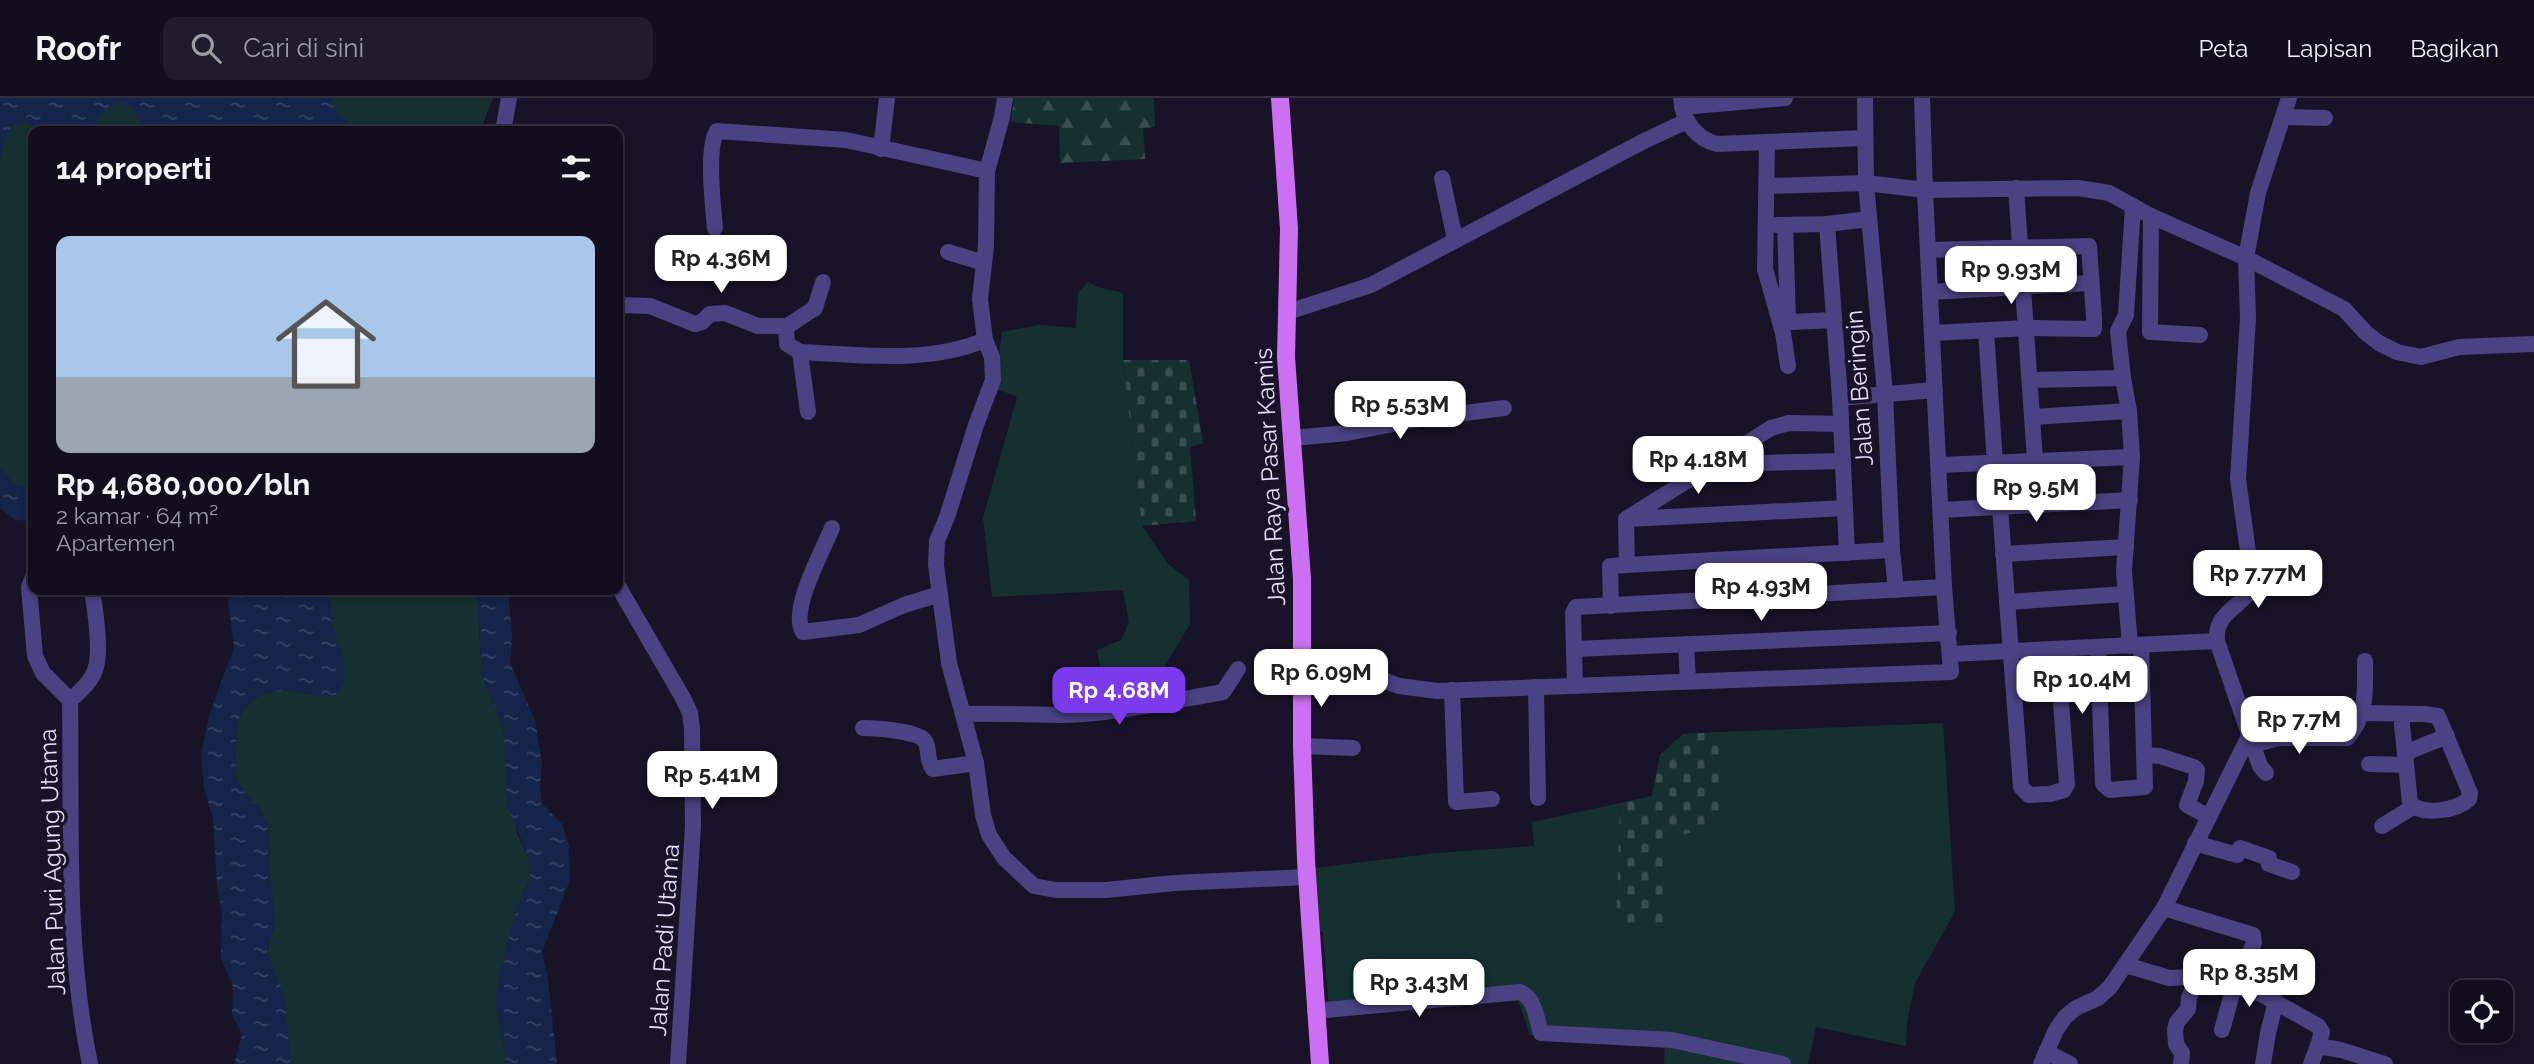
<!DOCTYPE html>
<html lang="id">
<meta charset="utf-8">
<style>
:root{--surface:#130e1e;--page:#201c2b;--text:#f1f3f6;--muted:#9d9ca4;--line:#322e3c;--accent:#7c3aed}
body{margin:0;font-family:Raleway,sans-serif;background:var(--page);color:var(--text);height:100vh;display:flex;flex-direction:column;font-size:26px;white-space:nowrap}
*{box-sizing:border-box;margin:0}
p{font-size:23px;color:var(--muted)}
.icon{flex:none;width:38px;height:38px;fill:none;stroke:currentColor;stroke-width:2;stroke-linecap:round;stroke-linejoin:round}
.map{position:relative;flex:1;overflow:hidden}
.side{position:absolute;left:28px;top:28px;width:595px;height:469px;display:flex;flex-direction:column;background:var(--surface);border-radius:14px;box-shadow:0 4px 10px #0003,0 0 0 2px var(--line)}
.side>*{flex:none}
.tools{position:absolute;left:2450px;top:882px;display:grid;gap:14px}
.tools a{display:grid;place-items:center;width:63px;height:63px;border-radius:14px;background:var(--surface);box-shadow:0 4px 10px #0003,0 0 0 2px var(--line);font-size:35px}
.price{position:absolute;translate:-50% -60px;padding:0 16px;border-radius:14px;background:#fff;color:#222;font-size:23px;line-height:46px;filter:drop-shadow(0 2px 4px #0008)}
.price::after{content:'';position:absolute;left:50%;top:42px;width:21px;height:16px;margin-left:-10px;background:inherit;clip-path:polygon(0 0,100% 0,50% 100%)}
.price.on{background:var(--accent);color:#fff}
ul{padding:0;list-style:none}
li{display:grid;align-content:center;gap:14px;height:371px;padding:0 28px}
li+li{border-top:2px solid var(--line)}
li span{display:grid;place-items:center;height:217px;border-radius:14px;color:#555}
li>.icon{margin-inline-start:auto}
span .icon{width:126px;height:126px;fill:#fffc;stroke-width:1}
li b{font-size:30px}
h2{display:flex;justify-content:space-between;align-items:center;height:84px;padding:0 28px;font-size:30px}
header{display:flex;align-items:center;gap:42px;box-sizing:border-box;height:98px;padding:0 35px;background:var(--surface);border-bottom:2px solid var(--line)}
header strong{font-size:33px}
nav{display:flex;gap:38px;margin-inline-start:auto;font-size:24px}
.search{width:490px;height:63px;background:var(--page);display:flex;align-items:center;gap:18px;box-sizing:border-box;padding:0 24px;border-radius:14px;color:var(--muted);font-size:26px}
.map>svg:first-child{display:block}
.green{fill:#163032}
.forest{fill:url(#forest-firs)}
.cemetery{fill:url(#cemetery-stones)}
.water{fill:url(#water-ripples)}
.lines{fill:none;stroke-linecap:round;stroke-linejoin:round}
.minor{stroke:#4b4283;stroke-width:16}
.major{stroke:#cc6ff2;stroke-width:18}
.labels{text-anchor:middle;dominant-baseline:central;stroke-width:7;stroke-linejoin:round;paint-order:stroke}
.street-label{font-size:24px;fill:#e4ddfc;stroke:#191328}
</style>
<header>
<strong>Roofr</strong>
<div class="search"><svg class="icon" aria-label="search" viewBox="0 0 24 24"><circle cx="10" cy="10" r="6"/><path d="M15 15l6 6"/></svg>Cari di sini</div>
<nav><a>Peta</a><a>Lapisan</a><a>Bagikan</a></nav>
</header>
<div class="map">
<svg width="2534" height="966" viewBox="0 0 2534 966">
<defs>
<pattern id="forest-firs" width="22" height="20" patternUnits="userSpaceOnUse" patternTransform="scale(1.75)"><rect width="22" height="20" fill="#163032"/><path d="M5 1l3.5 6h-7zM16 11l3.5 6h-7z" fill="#384e51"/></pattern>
<pattern id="cemetery-stones" width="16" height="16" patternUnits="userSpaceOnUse" patternTransform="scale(1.75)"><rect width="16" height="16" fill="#163032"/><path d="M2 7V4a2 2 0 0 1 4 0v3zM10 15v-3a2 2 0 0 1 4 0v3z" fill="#384e51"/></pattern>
<pattern id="water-ripples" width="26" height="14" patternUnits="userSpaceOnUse" patternTransform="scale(1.75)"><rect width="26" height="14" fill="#14244b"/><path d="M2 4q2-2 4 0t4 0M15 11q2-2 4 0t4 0" fill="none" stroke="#364366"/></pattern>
</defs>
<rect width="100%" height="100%" fill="#191328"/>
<!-- green -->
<g class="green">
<path d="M 0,0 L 493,0 L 480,33 L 33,33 L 33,387 C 13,394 14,382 0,371 Z"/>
<path d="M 1088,184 L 1097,189 L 1123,195 L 1123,262 L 1142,428 L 1168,466 L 1189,482 L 1190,526 L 1166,566 L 1167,600 L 1107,604 L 1097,552 L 1121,542 L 1129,524 L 1123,492 L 992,499 L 983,420 L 1017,299 L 995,290 L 1002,234 L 1039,227 L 1076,230 L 1078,195 Z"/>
<path d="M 326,492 L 477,492 L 482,578 L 503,629 L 517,735 L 528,758 L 530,779 L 517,811 L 496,901 L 506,966 L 291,966 L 267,853 L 275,825 L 269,772 L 268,726 L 257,707 L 241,690 L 235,676 L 237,628 L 242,613 L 261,596 L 291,592 L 320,599 L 344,563 L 331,526 L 331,508 Z"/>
<path d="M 1943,625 L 1955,814 L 1915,885 L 1907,924 L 1906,948 L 1816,929 L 1808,966 L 1664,966 L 1665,944 L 1530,937 L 1517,899 L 1329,914 L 1323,834 L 1301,833 L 1298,772 L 1437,755 L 1534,748 L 1532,724 L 1620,705 L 1616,825 L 1668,830 L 1662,742 L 1719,726 L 1719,634 Z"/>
</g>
<!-- forest -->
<path class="forest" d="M 1014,0 L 1154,0 L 1155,29 L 1143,30 L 1145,61 L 1060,65 L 1059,28 L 1011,24 Z"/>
<!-- cemetery -->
<g class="cemetery">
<path d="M 1123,262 L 1189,262 L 1203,345 L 1190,349 L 1196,423 L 1142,428 Z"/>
<path d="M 1719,634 L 1719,726 L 1662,743 L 1669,830 L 1616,825 L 1620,705 L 1652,698 L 1660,657 L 1683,636 Z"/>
</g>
<!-- water -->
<g class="water">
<path d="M 0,0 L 330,0 L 335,12 L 358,33 L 143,33 L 134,12 L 122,4 C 108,6 97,20 94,33 L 40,33 L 27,24 L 12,28 L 4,44 L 0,67 Z"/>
<path d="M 0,371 C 14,382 13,394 33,387 L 33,423 L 15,422 L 0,410 Z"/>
<path d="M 227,492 L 326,492 L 331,508 L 331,526 L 344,563 L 344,585 L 337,597 L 320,599 L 291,592 L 261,596 L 242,613 L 237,628 L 235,676 L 241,690 L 257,707 L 268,726 L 269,772 L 275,825 L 267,853 L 284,898 L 291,966 L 234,966 L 242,937 L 232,917 L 233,889 L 221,860 L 222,814 L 217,786 L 213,720 L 204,691 L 201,656 L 210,614 L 234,550 Z"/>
<path d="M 477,492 L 508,492 L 512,538 L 510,565 L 535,622 L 542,665 L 540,690 L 542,706 L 562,726 L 569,748 L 570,782 L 542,854 L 548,881 L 557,966 L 506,966 L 496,901 L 501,868 L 517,811 L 530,779 L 528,758 L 507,708 L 503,629 L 482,578 Z"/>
</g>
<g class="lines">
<!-- minor -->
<g class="minor">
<path d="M 1005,0 L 1002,19 L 987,73 L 986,148 L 980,201 L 985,242 L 992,259 L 993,282 L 976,327 L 947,419 L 937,443 L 936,467 L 949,565 L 976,665 L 983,717 L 989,737 L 1004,760 L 1034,788 L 1056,792 L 1106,792 L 1174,785 L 1307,779"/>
<path d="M 1681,0 C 1682,22 1696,41 1717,46 L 1865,40"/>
<path d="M 1865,0 L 1866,85 L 1885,296 L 1892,452 L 1896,492"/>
<path d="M 1682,9 L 1785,0"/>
<path d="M 2283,19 L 2325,20"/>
<path d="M 503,33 L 509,0"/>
<path d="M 1767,44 L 1765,171 L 1783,235 L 1788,268"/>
<path d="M 881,51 L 887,0"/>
<path d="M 1442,80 L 1455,141"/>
<path d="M 1767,88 L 1866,85 L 1925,92 L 2078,90 L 2109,95 L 2151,118 L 2246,160 L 2344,211 L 2365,234 L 2379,245 L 2397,254 L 2421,259 L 2459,249 L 2534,246"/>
<path d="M 2016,90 L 2035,362"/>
<path d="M 2151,118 L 2150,234 L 2200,237"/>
<path d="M 1827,126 L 1840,300 L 1847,455"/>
<path d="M 1777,127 L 1827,126 L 1869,121"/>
<path d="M 1785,127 L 1788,220 L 1792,224 L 1834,222"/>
<path d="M 715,130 C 713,108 706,50 717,33 L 846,42 L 987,73"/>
<path d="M 1928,152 L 2089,148 L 2094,219 L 2094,231 L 2027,230 L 1933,235"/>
<path d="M 948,154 L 984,165"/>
<path d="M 1930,194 L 2090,185"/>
<path d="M 618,207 L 650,208 L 695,226 L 702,224 L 710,216 L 725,215 L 758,228 L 783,228 L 786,229 L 787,246 L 800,254 C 860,257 928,266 985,242"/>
<path d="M 1288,214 L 1371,187 L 1644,43 L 1687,23"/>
<path d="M 786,229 L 815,210 L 823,184"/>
<path d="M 1986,233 L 1995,365"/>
<path d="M 800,254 L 808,314"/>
<path d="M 2123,280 L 2118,233 L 2126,217 L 2133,108"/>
<path d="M 2030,282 L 2123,280 L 2129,313 L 2132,359 L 2124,473 L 2130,548"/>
<path d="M 1840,300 L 1935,292"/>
<path d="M 2032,319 L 2129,313"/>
<path d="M 1293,340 L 1347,335 L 1419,321 L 1504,310"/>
<path d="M 1717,366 L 1843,363"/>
<path d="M 1939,367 L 2132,359"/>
<path d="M 2000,409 L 2021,689 L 2029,697 L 2050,696 L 2064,692 L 2067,686 L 2057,551"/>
<path d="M 1941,412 L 2130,402"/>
<path d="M 1628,421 L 1845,410"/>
<path d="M 832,430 C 823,452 789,513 803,534 L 859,527 L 904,507 L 940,496"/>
<path d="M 2003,456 L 2126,449"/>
<path d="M 1627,467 L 1626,421 L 1771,330 L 1789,325 L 1841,326"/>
<path d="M 33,479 L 29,489 L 35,558 L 43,575 L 70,602 C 72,724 65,846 90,966"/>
<path d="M 618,488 L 683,600 L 690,615 L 692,631 L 693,729 L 678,966"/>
<path d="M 2007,504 L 2125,496"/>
<path d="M 1611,508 L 1610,468 L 1892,452"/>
<path d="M 1686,546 L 1688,583"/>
<path d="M 2098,549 L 2103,686 L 2110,692 L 2145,689 L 2141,547"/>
<path d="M 1574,551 L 1949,535"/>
<path d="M 1951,556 L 2217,543"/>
<path d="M 1301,568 L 1372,578 L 1399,588 L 1437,593 L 1951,574 L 1944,489 L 1925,92 L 1922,0"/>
<path d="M 1575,588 L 1573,515 L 1576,509 L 1944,489"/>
<path d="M 1536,589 L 1538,700"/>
<path d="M 1452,592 L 1456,704 L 1492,701"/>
<path d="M 70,602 C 80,594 91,584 95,572 C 102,554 95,511 92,492"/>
<path d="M 2363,615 L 2424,616 L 2438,618 L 2470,695 L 2469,701 C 2456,713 2422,718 2410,705 L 2401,617"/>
<path d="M 964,616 C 997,615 1030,617 1062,617 C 1116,616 1171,603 1223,594 L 1238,571"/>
<path d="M 863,630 C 875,630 919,633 925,643 C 930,652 926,662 933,671 L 976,665"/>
<path d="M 2253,647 L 2278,640 L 2347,640 C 2368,617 2365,591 2365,563"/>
<path d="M 1302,648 L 1353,650"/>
<path d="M 2405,655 L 2447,638"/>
<path d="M 2144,657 L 2160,658 L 2194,669 L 2197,672 L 2196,683 L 2187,707 L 2209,719"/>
<path d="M 2369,666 L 2406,667"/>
<path d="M 2266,675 L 2260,668 L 2217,543 C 2214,516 2239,510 2253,490 L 2238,381 L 2248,220 L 2246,160 L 2258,95 L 2289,0"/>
<path d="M 2382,728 L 2413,709"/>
<path d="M 2195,745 L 2237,757 L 2240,750 L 2269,760 L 2269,766 L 2292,774"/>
<path d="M 2164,810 L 2253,837 L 2254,845 L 2233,892 L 2222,932"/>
<path d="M 2126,867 L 2169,880 L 2197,879 L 2233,892"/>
<path d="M 2235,888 L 2261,896 L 2318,928 L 2322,934 L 2318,948"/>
<path d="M 1315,913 L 1520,894 C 1534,898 1537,922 1541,935 L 1672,942 L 1783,966"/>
<path d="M 2046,954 L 2070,966"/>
<path d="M 2041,966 L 2056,932 L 2065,919 L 2076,910 L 2098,900 L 2110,889 L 2164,810 L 2250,636"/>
<path d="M 2181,966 L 2182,955 L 2176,946 L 2175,932 L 2177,924 L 2188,911 L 2189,900 L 2197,879"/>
<path d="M 2263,966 L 2268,935 L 2276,903"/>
<path d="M 2311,966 L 2318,948 L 2341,952 L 2385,966"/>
</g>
<!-- major -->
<path class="major" d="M 1280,0 L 1289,131 L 1286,259 L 1302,481 L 1302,648 L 1306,762 L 1320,966"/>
</g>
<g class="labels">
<!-- street labels -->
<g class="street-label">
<text transform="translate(1859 290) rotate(-94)">Jalan Beringin</text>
<text transform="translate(1270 379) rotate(-93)">Jalan Raya Pasar Kamis</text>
<text transform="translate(52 764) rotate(-92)">Jalan Puri Agung Utama</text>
<text transform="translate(664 842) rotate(-86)">Jalan Padi Utama</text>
</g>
</g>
</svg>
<div class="tools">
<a><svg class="icon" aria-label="locate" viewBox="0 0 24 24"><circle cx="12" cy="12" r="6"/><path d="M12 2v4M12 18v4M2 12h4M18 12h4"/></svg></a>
</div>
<b class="price" style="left:721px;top:197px">Rp 4.36M</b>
<b class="price" style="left:2011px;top:208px">Rp 9.93M</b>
<b class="price" style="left:1400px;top:343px">Rp 5.53M</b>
<b class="price" style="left:1698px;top:398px">Rp 4.18M</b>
<b class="price" style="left:2036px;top:426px">Rp 9.5M</b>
<b class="price" style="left:2258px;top:512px">Rp 7.77M</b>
<b class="price" style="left:1761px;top:525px">Rp 4.93M</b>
<b class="price" style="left:1321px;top:611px">Rp 6.09M</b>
<b class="price" style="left:2082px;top:618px">Rp 10.4M</b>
<b class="price on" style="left:1119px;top:629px">Rp 4.68M</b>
<b class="price" style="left:2299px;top:658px">Rp 7.7M</b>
<b class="price" style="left:712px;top:713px">Rp 5.41M</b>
<b class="price" style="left:2249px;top:911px">Rp 8.35M</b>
<b class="price" style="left:1419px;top:921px">Rp 3.43M</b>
<section class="side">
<h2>14 properti<svg class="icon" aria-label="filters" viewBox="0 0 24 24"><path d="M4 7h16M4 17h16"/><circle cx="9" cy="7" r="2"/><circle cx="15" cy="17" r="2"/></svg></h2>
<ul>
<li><span style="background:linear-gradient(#a9c7e8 65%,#9aa5b1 0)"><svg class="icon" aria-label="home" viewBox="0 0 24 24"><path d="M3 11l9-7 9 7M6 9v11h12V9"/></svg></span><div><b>Rp 4,680,000/bln</b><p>2 kamar · 64 m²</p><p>Apartemen</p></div></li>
</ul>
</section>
</div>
